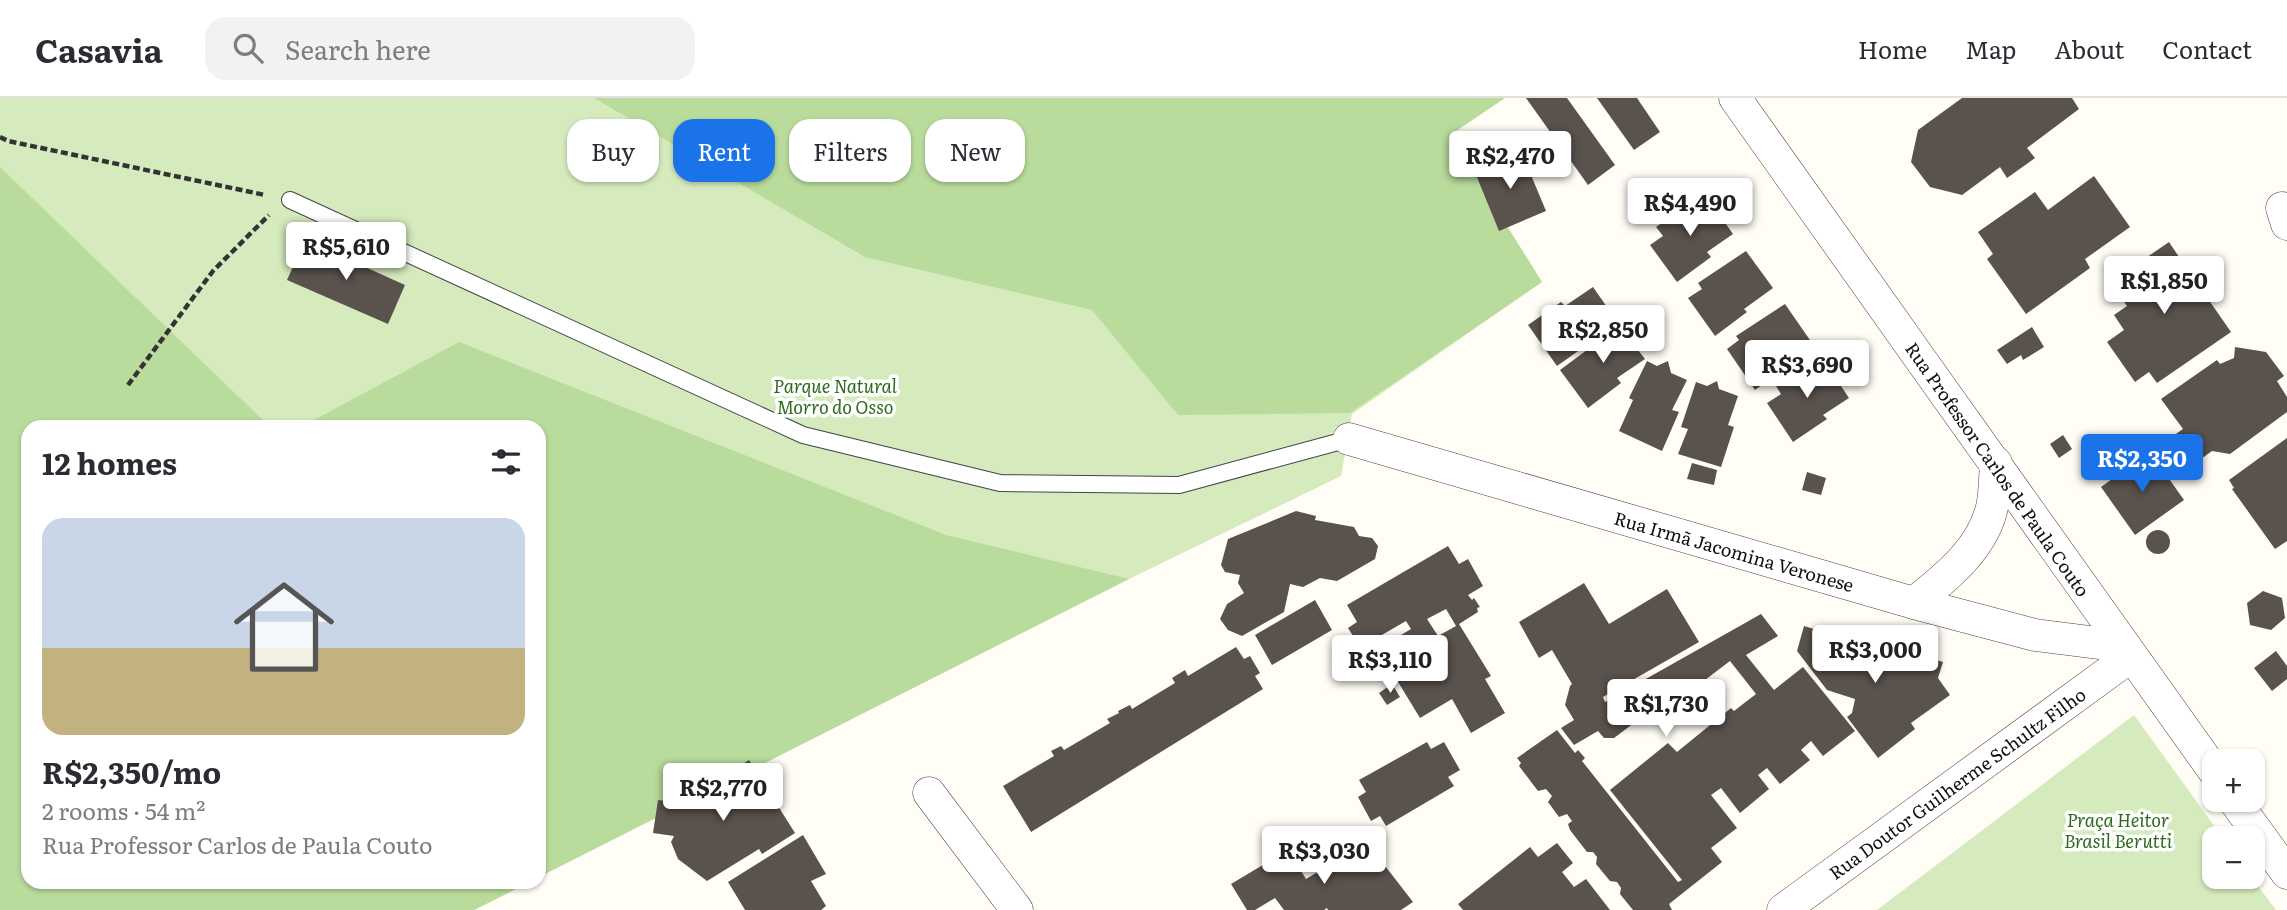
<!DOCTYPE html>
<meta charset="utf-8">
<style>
:root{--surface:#fff;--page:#f2f2f3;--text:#2b2b33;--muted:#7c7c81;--line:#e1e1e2;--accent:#1a73e8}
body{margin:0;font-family:Literata,serif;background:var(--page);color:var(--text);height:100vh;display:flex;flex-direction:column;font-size:26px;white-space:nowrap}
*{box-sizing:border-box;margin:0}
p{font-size:23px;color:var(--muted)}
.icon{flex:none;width:38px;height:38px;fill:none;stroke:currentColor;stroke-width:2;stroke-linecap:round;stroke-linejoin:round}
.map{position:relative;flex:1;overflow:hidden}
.details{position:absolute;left:21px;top:322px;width:525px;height:469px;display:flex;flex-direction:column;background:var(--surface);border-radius:21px;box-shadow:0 2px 5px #0004}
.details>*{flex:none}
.hud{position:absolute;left:567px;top:21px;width:665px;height:63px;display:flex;gap:14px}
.controls{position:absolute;left:2202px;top:651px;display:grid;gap:14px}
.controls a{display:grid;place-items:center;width:63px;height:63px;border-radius:14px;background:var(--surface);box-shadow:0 2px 5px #0004;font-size:35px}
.price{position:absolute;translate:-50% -60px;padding:0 16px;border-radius:7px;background:#fff;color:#222;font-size:23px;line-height:46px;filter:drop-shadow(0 2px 4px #0008)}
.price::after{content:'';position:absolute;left:50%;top:42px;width:21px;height:16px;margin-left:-10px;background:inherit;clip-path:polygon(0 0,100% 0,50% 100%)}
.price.active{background:var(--accent);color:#fff}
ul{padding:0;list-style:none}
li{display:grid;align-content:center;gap:14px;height:371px;padding:0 21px}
li span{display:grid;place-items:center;height:217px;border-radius:21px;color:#555}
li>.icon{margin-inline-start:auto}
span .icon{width:126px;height:126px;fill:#fffc;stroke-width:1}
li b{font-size:30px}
h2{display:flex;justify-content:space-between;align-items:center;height:84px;padding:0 21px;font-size:30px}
.pill{padding:0 24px;border-radius:21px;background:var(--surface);box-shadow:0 2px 5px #0004;font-size:24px;line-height:63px}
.pill.active{background:var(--accent);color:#fff}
header{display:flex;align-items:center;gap:42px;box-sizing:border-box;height:98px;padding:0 35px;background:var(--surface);border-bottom:2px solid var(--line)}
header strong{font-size:33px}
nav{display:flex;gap:38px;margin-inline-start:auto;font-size:24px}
.search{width:490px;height:63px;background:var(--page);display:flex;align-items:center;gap:18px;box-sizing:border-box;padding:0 24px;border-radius:21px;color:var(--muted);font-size:26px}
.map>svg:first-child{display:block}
.green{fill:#d5ebbd}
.forest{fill:#b9dc9c}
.building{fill:#5a524d;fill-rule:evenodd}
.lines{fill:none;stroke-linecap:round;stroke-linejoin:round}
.service-casing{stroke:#444;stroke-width:18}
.minor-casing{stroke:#444;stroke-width:33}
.path{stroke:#333;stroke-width:4.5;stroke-dasharray:7 3.5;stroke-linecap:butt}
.service{stroke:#fff;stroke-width:16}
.minor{stroke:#fff;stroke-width:32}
.labels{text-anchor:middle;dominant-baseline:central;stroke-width:7;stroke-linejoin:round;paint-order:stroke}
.park-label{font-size:18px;font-style:italic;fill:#2f6b1f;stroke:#fff}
.street-label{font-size:18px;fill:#111;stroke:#fff}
</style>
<header>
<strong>Casavia</strong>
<div class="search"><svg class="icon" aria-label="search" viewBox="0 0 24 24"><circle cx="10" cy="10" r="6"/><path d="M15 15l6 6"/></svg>Search here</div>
<nav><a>Home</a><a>Map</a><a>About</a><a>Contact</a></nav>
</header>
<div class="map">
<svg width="2287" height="812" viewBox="0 0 2287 812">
<rect width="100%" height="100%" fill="#fffdf5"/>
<!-- green -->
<g class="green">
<path d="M 0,0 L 1505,0 L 1450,37 L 1542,184 L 1352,316 L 1341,378 L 1129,481 L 539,779 L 539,329 L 28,329 L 28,784 L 530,784 L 474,812 L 0,812 Z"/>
<path d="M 2134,617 L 2223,740 L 2214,740 L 2214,779 L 2251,779 L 2276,812 L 1877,812 Z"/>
</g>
<!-- forest -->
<g class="forest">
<path d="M 594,0 L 1505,0 L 1450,37 L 1542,184 L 1350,315 L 1178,317 L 1092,212 L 865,159 Z"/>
<path d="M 0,69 L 270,329 L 28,329 L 28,784 L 530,784 L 474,812 L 0,812 Z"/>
<path d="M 459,244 L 946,437 L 1129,481 L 539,779 L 539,329 L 301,329 Z"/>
</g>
<!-- building -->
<g class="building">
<path d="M 1526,0 L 1567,0 L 1615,67 L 1588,87 Z"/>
<path d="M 1597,0 L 1637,0 L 1660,34 L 1634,52 Z"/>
<path d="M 1962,0 L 2072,0 L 2079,11 L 2027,50 L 2035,60 L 2007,80 L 2000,69 L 1962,97 L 1930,89 L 1911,64 L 1918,32 Z"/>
<path d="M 1521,53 L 1546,113 L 1499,133 L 1474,72 Z"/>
<path d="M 2094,78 L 2130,129 L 2085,161 L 2090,170 L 2026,216 L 1987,161 L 1993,156 L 1978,134 L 2035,94 L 2048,112 Z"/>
<path d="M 1706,98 L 1733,136 L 1707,154 L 1711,159 L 1677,184 L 1650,147 L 1663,138 L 1656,129 L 1685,109 L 1687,112 Z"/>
<path d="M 305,142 L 405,187 L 388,226 L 287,182 Z"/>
<path d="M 2169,144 L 2189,174 L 2199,166 L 2216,191 L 2206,198 L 2231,234 L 2157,285 L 2149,274 L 2135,284 L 2107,244 L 2124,232 L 2114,217 L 2127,208 L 2111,184 Z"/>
<path d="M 1746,153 L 1773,190 L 1744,211 L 1747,214 L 1715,238 L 1688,200 L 1702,191 L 1698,185 Z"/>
<path d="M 1593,189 L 1616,222 L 1586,242 L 1588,246 L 1557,268 L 1528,227 L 1561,204 L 1565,208 Z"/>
<path d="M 1785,206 L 1812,245 L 1781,267 L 1784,271 L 1755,292 L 1727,251 L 1739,242 L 1736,238 Z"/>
<path d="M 1618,225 L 1624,232 L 1634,232 L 1634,247 L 1645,261 L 1617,280 L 1621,285 L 1588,310 L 1560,272 L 1591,249 L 1589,246 Z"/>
<path d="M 2032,229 L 2044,249 L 2023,262 L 2021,257 L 2007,266 L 1997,252 Z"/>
<path d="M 2235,249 L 2266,254 L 2284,278 L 2277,283 L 2287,299 L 2287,314 L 2230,356 L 2212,353 L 2194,366 L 2173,338 L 2183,331 L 2161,301 L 2217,262 L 2220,266 L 2234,260 Z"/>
<path d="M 1823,261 L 1849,300 L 1823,317 L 1827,321 L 1793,344 L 1767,305 L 1781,296 L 1776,288 L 1801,272 L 1803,275 Z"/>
<path d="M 1647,263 L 1657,268 L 1668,263 L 1671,275 L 1687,282 L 1672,312 L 1679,314 L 1662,353 L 1619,333 L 1633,302 L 1629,300 Z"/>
<path d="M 1717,283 L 1719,291 L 1738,298 L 1728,327 L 1734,329 L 1721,369 L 1678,356 L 1688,331 L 1681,329 L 1696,284 L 1707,288 Z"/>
<path d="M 2063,337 L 2072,351 L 2059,360 L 2050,346 Z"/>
<path d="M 2287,340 L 2287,443 L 2275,451 L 2232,391 L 2234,390 L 2229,382 Z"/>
<path d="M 2150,354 L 2184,402 L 2135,437 L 2101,389 Z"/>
<path d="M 1692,365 L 1717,372 L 1714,387 L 1687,381 Z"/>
<path d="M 1807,374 L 1826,380 L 1821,397 L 1802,392 Z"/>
<path d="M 1296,413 L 1316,418 L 1315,422 L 1354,429 L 1359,438 L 1372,440 L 1378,448 L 1375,461 L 1337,483 L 1320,480 L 1303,489 L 1290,486 L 1284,514 L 1242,538 L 1228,532 L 1220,521 L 1227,506 L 1244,495 L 1238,485 L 1240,477 L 1225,474 L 1221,467 L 1228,441 Z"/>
<circle cx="2158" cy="444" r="12"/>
<path d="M 1448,448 L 1459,466 L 1468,461 L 1483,488 L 1468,497 L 1472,502 L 1474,500 L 1480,509 L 1477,510 L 1478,514 L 1459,526 L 1491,578 L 1485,581 L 1505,615 L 1471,635 L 1452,601 L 1420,620 L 1378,551 L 1411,531 L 1406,523 L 1368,545 L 1373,554 L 1366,559 L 1348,530 L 1357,524 L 1347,507 ZM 1446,511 L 1456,528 L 1438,538 L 1427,521 Z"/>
<path d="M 1584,485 L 1609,526 L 1667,491 L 1699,544 L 1603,599 L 1605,604 L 1761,516 L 1778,538 L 1746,557 L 1774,592 L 1803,569 L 1855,633 L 1823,658 L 1811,643 L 1801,652 L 1810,662 L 1780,686 L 1767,670 L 1758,677 L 1769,691 L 1740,715 L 1721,690 L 1711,697 L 1737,730 L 1711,750 L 1722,764 L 1669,806 L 1672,812 L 1633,812 L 1620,796 L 1621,790 L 1617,784 L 1610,783 L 1596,766 L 1597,759 L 1593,754 L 1587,754 L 1570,732 L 1568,726 L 1572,723 L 1567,716 L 1559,719 L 1548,704 L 1552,698 L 1546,691 L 1538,693 L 1519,668 L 1521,665 L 1517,660 L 1557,632 L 1575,655 L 1578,652 L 1585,660 L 1582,663 L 1678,784 L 1682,782 L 1610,692 L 1668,645 L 1677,654 L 1731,610 L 1734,613 L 1756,596 L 1730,563 L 1705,582 L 1690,592 L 1688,590 L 1662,611 L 1654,602 L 1642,612 L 1646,616 L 1614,640 L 1604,640 L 1598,633 L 1574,647 L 1561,630 L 1574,622 L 1565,607 L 1570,588 L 1572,586 L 1552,552 L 1539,560 L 1519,524 Z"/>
<path d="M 2263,493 L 2282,500 L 2285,520 L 2271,532 L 2250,527 L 2247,505 Z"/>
<path d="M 1315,502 L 1332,532 L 1272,567 L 1255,537 Z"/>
<path d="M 1804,528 L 1891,554 L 1893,549 L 1943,564 L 1938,580 L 1950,597 L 1911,625 L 1915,631 L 1878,660 L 1847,619 L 1852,615 L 1855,601 L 1827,592 L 1797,553 Z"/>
<path d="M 1236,549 L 1244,561 L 1250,558 L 1260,575 L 1255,578 L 1263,591 L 1031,734 L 1003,688 L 1054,658 L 1051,653 L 1061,648 L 1064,652 L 1110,625 L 1107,621 L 1119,615 L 1118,613 L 1130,607 L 1132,611 L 1175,585 L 1172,580 L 1185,572 L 1188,578 Z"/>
<path d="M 2276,553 L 2287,568 L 2287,581 L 2272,593 L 2254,570 Z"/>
<path d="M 1392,586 L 1400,599 L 1387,607 L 1379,595 Z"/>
<path d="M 1427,644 L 1431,651 L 1444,644 L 1460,672 L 1448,679 L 1454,688 L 1386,728 L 1380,718 L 1371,723 L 1358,699 L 1366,694 L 1359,682 Z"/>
<path d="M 749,662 L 795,735 L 762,756 L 759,751 L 707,783 L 678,761 L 671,744 L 674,738 L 653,735 L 658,702 L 680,705 Z"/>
<path d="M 803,737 L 826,776 L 811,783 L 826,808 L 821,812 L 745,812 L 728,784 Z"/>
<path d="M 1557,745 L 1573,765 L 1562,774 L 1574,789 L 1586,781 L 1610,812 L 1463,812 L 1458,806 L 1530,749 L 1538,759 Z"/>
<path d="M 1372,751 L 1413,804 L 1401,812 L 1328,812 L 1327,810 L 1324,812 L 1284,812 L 1275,800 L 1255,812 L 1247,812 L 1231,786 L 1288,752 L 1306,781 L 1348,756 L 1355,764 Z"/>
</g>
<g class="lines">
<defs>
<path id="service" d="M 290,102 L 803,337 L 1000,385 L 1179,387 L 1349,341"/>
<g id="minor">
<path d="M 1735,0 C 1895,224 2053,450 2214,673"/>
<path d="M 2282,110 L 2287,126"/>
<path d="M 1349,341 L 1914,505 L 2035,537 L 2122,548"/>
<path d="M 1914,505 C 1947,479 1986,448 1993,404 C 1995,391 1995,378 1996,365"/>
<path d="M 929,695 L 1017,812"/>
<path d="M 2234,702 L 2287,775"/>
<path d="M 1783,812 L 2131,558"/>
</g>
</defs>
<!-- service casing -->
<use href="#service" class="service-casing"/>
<!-- minor casing -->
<use href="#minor" class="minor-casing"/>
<!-- path -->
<g class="path">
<path d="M 0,39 L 8,43 L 265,97"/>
<path d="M 128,287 L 213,173 L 269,117"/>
</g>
<!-- service -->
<use href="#service" class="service"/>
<!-- minor -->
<use href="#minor" class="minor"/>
</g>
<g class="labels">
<!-- park labels -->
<g class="park-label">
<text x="835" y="287">Parque Natural<tspan x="835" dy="21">Morro do Osso</tspan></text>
<text x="2118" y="721">Praça Heitor<tspan x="2118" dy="21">Brasil Berutti</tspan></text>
</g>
<!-- street labels -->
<g class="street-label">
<text transform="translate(1998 371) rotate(55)">Rua Professor Carlos de Paula Couto</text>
<text transform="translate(1734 453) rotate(16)">Rua Irmã Jacomina Veronese</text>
<text transform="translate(1957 685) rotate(-36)">Rua Doutor Guilherme Schultz Filho</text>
</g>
</g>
</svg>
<div class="controls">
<a>+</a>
<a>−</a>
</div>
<b class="price" style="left:1510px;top:93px">R$2,470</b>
<b class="price" style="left:1690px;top:140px">R$4,490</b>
<b class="price" style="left:346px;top:184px">R$5,610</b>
<b class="price" style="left:2164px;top:218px">R$1,850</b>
<b class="price" style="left:1603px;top:267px">R$2,850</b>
<b class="price" style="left:1807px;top:302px">R$3,690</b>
<b class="price active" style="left:2142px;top:396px">R$2,350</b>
<b class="price" style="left:1875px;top:587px">R$3,000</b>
<b class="price" style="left:1390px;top:597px">R$3,110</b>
<b class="price" style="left:1666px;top:641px">R$1,730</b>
<b class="price" style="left:723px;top:725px">R$2,770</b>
<b class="price" style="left:1324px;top:788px">R$3,030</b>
<div class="hud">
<a class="pill">Buy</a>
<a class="pill active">Rent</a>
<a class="pill">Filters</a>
<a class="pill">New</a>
</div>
<section class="details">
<h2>12 homes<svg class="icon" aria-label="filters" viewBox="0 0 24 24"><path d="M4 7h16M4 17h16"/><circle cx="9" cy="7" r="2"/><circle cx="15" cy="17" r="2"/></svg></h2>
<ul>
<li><span style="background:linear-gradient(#c9d6e8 60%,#c2b280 0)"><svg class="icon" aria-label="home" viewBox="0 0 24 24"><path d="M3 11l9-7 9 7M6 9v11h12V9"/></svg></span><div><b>R$2,350/mo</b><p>2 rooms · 54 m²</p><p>Rua Professor Carlos de Paula Couto</p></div></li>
</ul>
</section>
</div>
